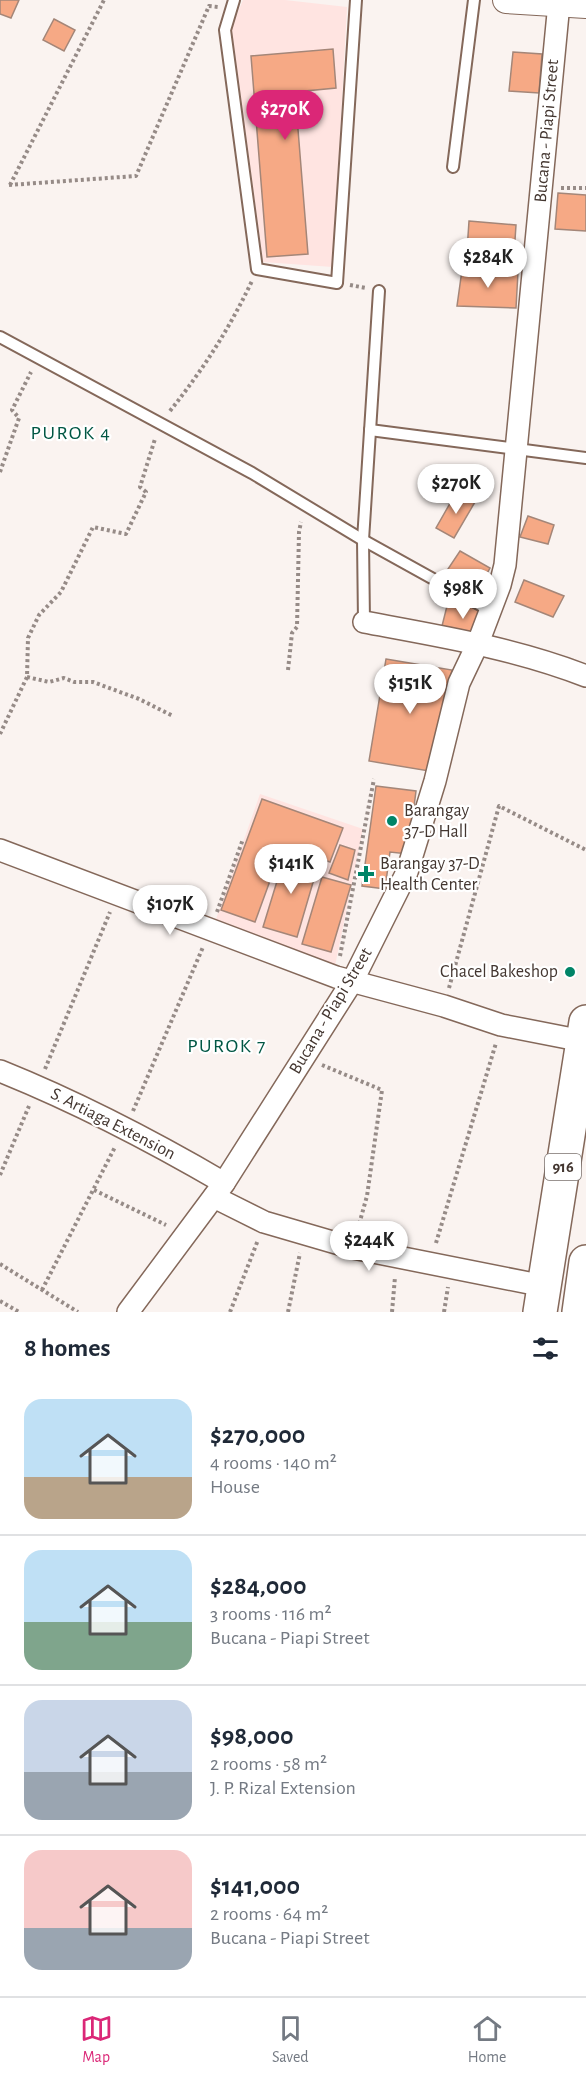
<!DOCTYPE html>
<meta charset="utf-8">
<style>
:root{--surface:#fff;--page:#f2f2f3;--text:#1f2937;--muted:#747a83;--line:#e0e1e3;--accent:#db2777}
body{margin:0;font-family:"Alegreya Sans",sans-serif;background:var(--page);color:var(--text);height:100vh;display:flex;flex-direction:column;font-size:22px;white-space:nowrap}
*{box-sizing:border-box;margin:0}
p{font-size:20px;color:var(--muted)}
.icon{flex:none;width:33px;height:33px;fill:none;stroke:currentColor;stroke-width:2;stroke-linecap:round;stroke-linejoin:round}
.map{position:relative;height:1312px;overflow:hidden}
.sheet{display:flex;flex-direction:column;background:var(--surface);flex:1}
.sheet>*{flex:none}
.price{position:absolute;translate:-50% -51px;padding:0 14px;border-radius:21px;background:#fff;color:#222;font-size:20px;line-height:39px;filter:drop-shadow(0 2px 3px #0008)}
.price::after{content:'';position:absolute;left:50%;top:36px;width:18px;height:14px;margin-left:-9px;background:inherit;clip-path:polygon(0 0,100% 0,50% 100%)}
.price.selected{background:var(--accent);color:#fff}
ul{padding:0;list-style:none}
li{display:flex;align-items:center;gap:18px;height:150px;padding:0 24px}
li+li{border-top:2px solid var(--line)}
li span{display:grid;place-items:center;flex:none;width:168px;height:120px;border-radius:18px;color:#555}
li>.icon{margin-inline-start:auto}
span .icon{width:72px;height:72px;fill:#fffc;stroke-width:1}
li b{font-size:26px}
h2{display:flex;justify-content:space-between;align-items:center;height:72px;padding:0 24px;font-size:26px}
.menu{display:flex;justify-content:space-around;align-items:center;height:84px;border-top:2px solid var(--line);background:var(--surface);font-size:16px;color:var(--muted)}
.menu a{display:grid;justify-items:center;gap:3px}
.menu .selected{color:var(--accent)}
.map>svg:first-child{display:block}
.education{fill:#ffe4e1}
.building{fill:#f6a985;stroke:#a48678;stroke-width:1.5}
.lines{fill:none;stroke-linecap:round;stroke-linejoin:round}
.service-casing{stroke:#84685a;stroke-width:14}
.minor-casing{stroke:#84685a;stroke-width:24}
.tertiary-casing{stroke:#84685a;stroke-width:28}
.primary-casing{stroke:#84685a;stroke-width:36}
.path{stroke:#968b87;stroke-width:4;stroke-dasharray:3 3;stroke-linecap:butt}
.service{stroke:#fff;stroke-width:10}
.minor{stroke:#fff;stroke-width:21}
.tertiary{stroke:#fff;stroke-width:26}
.primary{stroke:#fff;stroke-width:33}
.poi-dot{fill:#008467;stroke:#fff;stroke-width:2}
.labels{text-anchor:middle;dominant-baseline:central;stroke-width:4.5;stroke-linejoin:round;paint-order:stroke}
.shield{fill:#fff;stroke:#7b726e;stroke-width:1.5}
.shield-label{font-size:16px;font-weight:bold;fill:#433630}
.street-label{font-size:18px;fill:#433630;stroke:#fff}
.poi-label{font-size:18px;fill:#433630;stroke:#fff;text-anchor:start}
.neighbourhood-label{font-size:20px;letter-spacing:1.5px;fill:#015744;stroke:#fff}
</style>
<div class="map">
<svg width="586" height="1312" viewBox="0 0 586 1312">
<rect width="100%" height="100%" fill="#faf3f0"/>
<!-- education -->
<g class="education">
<path d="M 243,0 L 285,0 L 347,7 L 333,267 L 263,262 L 231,28 Z"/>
<path d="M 260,794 L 363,829 L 335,966 L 216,919 Z"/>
</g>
<!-- building -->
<g class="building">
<path d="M 0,0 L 19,0 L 11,18 L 0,14 Z"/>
<path d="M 54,19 L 75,30 L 64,51 L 43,40 Z"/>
<path d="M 333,49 L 336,88 L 295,92 L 308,254 L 267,257 L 251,56 Z"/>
<path d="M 513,52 L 542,54 L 539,93 L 509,91 Z"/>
<path d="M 558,193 L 586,195 L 586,231 L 555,229 Z"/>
<path d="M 469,221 L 516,225 L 514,255 L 467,251 Z"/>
<path d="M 462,270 L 518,272 L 516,308 L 457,306 Z"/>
<path d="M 457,491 L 475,502 L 454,538 L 436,528 Z"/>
<path d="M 528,516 L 554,525 L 548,544 L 520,537 Z"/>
<path d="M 460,551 L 490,568 L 476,593 L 444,575 Z"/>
<path d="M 524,580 L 564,596 L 553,617 L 515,602 Z"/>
<path d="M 449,598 L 486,613 L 476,640 L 441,630 Z"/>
<path d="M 386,659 L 452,670 L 435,772 L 369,761 Z"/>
<path d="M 376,786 L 416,791 L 408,854 L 390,852 L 385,889 L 362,886 Z"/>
<path d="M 262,799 L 343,828 L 330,862 L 283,845 L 255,922 L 221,910 Z"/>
<path d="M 340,845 L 355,850 L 348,880 L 329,873 Z"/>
<path d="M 286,852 L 319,862 L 297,937 L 263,927 Z"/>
<path d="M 322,877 L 351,885 L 331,952 L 302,944 Z"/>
</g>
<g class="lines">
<defs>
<g id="service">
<path d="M 234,0 L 225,30 L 257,269 L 337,283 L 356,0"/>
<path d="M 453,167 L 474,0"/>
<path d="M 0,337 L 252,473 L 363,540 L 491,611"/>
<path d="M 370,430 L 586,458"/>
<path d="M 364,622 L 363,540 L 379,291"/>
</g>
<g id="minor">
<path d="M 364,622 C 439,636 514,648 586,676"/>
<path d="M 0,850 L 336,977 L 444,1006 L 501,1025 L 583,1041"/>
<path d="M 0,1071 C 77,1102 152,1141 224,1183"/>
<path d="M 214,1197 L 264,1222 L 353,1248 L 544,1286"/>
<path d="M 128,1312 L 224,1183 L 353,980 L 407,872 L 435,781 L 459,683 L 478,643 L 500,585 L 505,565 L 559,3"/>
</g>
<path id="tertiary" d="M 506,0 L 586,5"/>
<g id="primary">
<path d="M 540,1312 L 586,1022"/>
<path d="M 579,1312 L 586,1262"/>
</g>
</defs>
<!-- service casing -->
<use href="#service" class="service-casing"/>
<!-- minor casing -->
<use href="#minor" class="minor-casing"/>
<!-- tertiary casing -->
<use href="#tertiary" class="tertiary-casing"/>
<!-- primary casing -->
<use href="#primary" class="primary-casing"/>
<!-- path -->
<g class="path">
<path d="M 9,185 L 136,176 L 209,6 L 218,7"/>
<path d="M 10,185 L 104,0"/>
<path d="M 561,188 L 586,188"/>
<path d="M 350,285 L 366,288"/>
<path d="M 170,411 C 204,368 228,331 252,281"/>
<path d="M 0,472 L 19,418 L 12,410 L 31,372"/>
<path d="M 288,670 L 292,633 L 297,627 L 299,532 L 301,522"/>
<path d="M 27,677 L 49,682 L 64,678 L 74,682 L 93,682 L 139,699 L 173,716"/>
<path d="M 0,734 L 27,677 L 28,638 L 39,615 L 61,592 L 93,527 L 126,534 L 146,492 L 140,487 L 155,439"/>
<path d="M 217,912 L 243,839"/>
<path d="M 340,956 L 374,779"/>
<path d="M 449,988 L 499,806 L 586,850"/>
<path d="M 322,1065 L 382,1090 L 367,1196 L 358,1228"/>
<path d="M 45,1069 L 110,912"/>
<path d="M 133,1111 L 203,947"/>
<path d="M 0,1175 L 29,1106"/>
<path d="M 94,1190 L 166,1225"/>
<path d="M 436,1243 L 496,1043"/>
<path d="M 0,1264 L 78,1312"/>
<path d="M 42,1290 L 115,1147"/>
<path d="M 0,1301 L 19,1312"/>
<path d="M 230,1312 L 258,1240"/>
<path d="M 288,1312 L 300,1253"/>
<path d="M 392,1312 L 395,1277"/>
<path d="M 444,1312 L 448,1287"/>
</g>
<!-- service -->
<use href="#service" class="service"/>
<!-- minor -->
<use href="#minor" class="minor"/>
<!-- tertiary -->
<use href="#tertiary" class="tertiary"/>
<!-- primary -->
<use href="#primary" class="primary"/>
</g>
<!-- markers -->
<g class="poi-dot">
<circle cx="392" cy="821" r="6"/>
<path d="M363 865h6v6h6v6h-6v6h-6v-6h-6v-6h6z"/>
<circle cx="570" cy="972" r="6"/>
</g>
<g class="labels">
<!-- shield labels -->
<rect class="shield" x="545" y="1154" width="36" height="26" rx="4.5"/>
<g class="shield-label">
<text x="563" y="1167">916</text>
</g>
<!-- street labels -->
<g class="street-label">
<text transform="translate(547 131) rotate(-85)">Bucana - Piapi Street</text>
<text transform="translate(331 1011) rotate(-59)">Bucana - Piapi Street</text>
<text transform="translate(113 1124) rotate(27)">S. Artiaga Extension</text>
</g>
<!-- poi labels -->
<g class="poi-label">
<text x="404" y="811">Barangay<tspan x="404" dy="21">37-D Hall</tspan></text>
<text x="380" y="864">Barangay 37-D<tspan x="380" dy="21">Health Center</tspan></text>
<text x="558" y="972" text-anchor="end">Chacel Bakeshop</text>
</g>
<!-- neighbourhood labels -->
<g class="neighbourhood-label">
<text x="71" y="433">PUROK 4</text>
<text x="227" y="1046">PUROK 7</text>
</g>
</g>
</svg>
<b class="price selected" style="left:285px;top:141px">$270K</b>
<b class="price" style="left:488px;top:289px">$284K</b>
<b class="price" style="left:456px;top:515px">$270K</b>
<b class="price" style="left:463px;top:620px">$98K</b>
<b class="price" style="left:410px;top:715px">$151K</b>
<b class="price" style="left:291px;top:895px">$141K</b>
<b class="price" style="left:170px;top:936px">$107K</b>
<b class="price" style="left:369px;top:1272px">$244K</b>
</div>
<section class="sheet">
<h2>8 homes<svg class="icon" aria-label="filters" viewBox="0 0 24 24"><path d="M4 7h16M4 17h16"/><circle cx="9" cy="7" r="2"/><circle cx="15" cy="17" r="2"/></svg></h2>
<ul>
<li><span style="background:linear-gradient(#bfe0f5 65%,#b9a48a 0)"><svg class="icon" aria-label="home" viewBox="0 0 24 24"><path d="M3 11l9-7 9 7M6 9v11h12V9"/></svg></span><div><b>$270,000</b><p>4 rooms · 140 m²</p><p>House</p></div></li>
<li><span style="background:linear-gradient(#bfe0f5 60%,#7fa58c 0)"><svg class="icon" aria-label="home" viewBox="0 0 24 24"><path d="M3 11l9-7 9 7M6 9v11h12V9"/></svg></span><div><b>$284,000</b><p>3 rooms · 116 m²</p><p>Bucana - Piapi Street</p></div></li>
<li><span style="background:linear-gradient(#c9d6e8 60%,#9aa5b1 0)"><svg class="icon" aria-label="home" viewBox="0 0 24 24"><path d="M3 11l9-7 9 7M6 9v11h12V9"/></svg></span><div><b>$98,000</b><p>2 rooms · 58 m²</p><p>J. P. Rizal Extension</p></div></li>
<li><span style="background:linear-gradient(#f6c9c9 65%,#9aa5b1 0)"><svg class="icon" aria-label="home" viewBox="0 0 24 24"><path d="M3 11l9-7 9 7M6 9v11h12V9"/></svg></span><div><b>$141,000</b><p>2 rooms · 64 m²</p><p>Bucana - Piapi Street</p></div></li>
</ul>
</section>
<nav class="menu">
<a class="selected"><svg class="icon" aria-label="map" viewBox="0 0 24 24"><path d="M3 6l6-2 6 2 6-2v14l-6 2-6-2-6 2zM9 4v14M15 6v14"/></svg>Map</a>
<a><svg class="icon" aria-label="saved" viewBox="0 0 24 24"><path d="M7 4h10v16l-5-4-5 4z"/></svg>Saved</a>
<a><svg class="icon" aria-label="home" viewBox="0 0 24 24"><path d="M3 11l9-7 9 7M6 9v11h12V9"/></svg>Home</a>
</nav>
